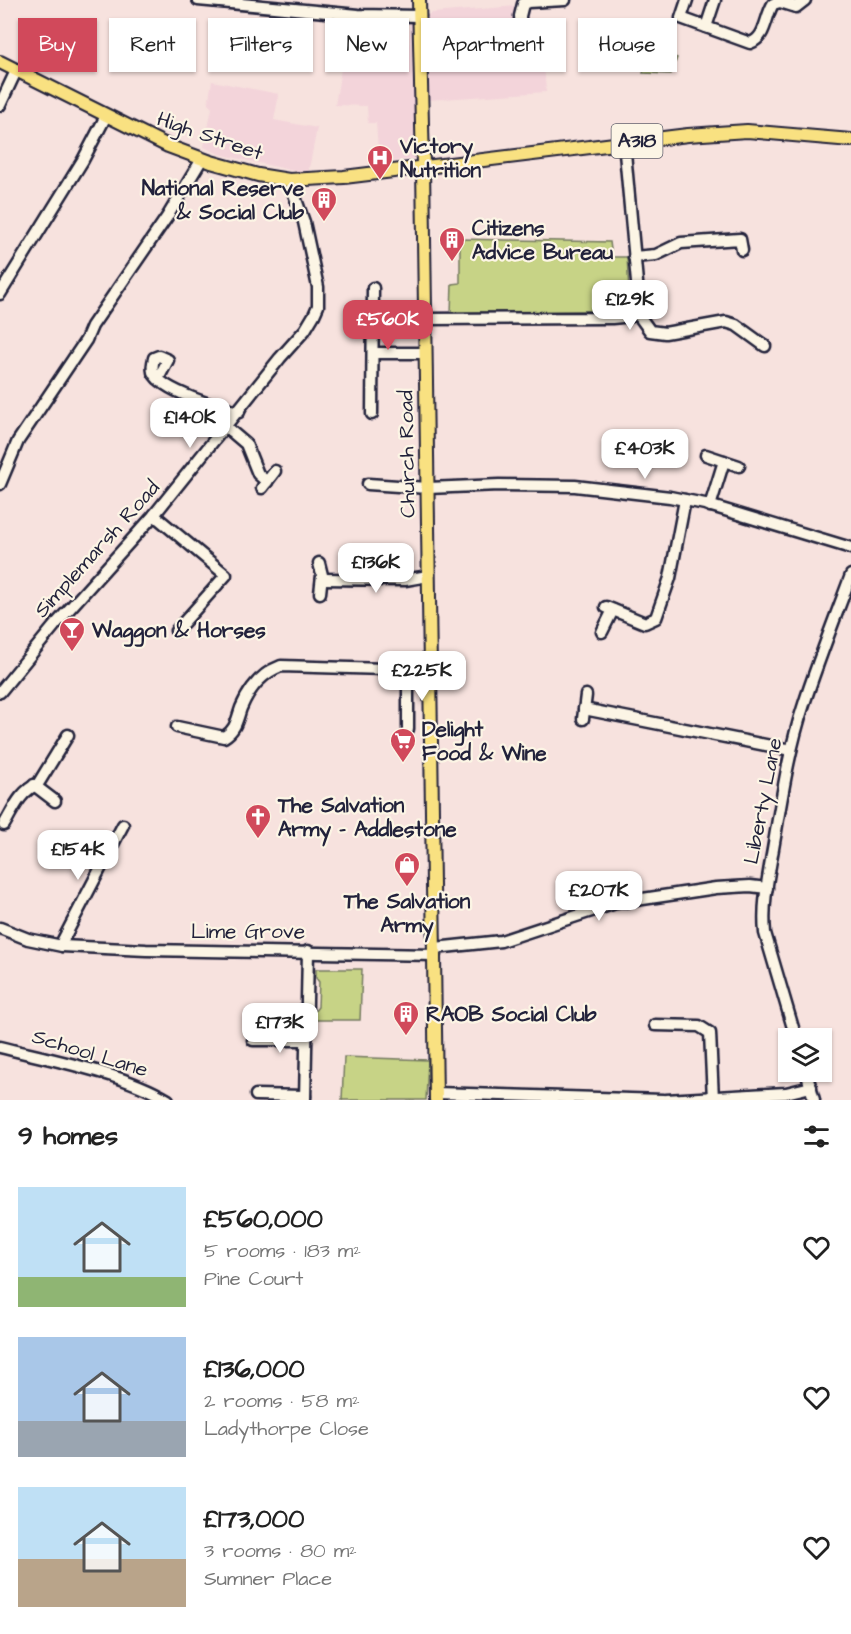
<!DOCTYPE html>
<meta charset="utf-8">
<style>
:root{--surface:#fff;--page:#f6f6f6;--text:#222;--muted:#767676;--accent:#d1495b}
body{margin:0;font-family:"Architects Daughter",sans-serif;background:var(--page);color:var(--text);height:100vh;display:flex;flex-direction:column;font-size:22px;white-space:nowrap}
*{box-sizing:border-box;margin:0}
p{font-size:20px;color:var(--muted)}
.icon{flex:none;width:33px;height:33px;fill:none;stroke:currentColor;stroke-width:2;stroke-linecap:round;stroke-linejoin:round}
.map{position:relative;height:1100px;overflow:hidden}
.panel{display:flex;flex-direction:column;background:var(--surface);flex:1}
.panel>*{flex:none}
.banner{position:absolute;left:18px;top:18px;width:816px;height:54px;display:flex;gap:12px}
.controls{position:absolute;left:778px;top:1028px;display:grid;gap:12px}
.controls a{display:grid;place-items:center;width:54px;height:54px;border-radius:0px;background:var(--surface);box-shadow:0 2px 4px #0004;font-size:30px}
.price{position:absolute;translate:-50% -51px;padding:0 14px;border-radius:12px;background:#fff;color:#222;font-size:20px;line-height:39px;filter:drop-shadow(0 2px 3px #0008)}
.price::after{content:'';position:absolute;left:50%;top:36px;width:18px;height:14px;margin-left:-9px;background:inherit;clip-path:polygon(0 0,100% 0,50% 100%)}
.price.current{background:var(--accent);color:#fff}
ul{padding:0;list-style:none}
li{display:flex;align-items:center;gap:18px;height:150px;padding:0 18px}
li span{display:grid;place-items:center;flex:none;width:168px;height:120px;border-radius:0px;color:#555}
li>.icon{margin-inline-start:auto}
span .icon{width:72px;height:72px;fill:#fffc;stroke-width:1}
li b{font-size:26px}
h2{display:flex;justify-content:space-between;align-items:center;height:72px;padding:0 18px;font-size:26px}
.tag{padding:0 21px;border-radius:0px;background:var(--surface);box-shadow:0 2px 4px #0004;font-size:21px;line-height:54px}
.tag.current{background:var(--accent);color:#fff}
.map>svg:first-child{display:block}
.built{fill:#f3d4da}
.green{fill:#c7d386;stroke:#747a60;stroke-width:1.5}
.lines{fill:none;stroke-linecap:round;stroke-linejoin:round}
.minor-casing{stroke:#22223b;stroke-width:15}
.major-casing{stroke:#22223b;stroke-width:16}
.minor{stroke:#fcf5e5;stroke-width:10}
.major{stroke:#f9e181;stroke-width:12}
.labels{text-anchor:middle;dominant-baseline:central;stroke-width:4.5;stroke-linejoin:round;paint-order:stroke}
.shield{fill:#fcf5e5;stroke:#63616e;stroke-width:1.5}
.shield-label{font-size:20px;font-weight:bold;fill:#22223b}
.street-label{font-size:21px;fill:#22223b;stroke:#fcf5e5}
.poi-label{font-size:21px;font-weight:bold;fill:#22223b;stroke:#fcf5e5;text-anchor:start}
</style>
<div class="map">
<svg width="851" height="1100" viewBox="0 0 851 1100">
<rect width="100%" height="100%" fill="#f7e2de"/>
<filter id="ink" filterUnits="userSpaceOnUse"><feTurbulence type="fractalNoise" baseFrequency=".0167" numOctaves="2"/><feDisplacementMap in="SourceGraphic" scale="12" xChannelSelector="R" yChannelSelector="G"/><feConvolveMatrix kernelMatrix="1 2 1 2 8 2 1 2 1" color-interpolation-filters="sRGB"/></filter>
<g filter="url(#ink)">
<!-- built -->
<g class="built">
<path d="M 517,6 L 519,49 L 543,48 L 546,92 L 428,100 L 429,156 L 379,164 L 376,123 L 368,123 L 367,106 L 335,105 L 342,63 L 366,65 L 367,42 L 409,44 L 410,23 L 432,13 Z"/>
<path d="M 212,81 L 279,94 L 274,120 L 317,128 L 308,174 L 219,154 L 204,147 L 212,108 L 208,104 Z"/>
</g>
<!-- green -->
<g class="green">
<path d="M 651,48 L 677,58 L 671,74 L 643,73 Z"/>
<path d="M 460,239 L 610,242 L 612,257 L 627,257 L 630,310 L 451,313 L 452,284 L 460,283 Z"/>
<path d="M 316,969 L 362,969 L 360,1020 L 314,1020 L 314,1012 L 318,1007 L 319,982 L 316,978 Z"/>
<path d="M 344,1057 L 428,1060 L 426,1100 L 342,1100 Z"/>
</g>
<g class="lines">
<defs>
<g id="minor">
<path d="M 198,0 L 358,15 L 420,16"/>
<path d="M 687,0 L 681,18 L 750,43 C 766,38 765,17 773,4 L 780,2 L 796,7 L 805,0"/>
<path d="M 706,27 L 715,0"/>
<path d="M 522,55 L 520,16 L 523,4 L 528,2 L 565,0"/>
<path d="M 0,105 L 16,71"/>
<path d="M 634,257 L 656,255 L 681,243 L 740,239 L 742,250"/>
<path d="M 0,294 L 83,160 L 106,116"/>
<path d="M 637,313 L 650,331 L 665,333 L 726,322 L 736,325 L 765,346"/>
<path d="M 425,319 L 612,318 L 632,316 L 637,313 L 639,304 L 624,142"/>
<path d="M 373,353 L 425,353"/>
<path d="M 158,379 L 168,360 L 159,356 L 154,358 C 153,362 152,368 153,372 C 161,391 220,408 239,412"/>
<path d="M 372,414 L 373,288"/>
<path d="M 226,427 L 246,444 L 258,474 L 267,482"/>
<path d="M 706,455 L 739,466"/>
<path d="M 0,484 L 18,441 L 86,340 L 92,326 L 167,217 L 202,159"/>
<path d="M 368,484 L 428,488 L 499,485 L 575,486 L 670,497 L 705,504 L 851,548"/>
<path d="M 262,488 L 275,471"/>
<path d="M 710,506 L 724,461"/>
<path d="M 154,515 L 226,575 L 176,631"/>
<path d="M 319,563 L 322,575 L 320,593"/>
<path d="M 322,579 L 405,580 L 428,576"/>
<path d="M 606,607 L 645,623 L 656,618 L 670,578 L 685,500"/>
<path d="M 602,632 L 613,610"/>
<path d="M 408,674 L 408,729"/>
<path d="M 0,692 L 55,625 L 154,515 L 280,358 L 305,330 L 314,315 L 318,306 L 318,287 L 304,222 L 289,180"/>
<path d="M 584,709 L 791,750"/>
<path d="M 583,719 L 586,695"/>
<path d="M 177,727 L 224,737 C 236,730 237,719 241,708 C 249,689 262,673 281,666 L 385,669 L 411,675 L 431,676"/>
<path d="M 34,785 L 55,801"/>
<path d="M 4,825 C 13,810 20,791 38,784 L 68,735"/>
<path d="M 0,928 L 28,939 L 62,946 L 146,950 L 435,955"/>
<path d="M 62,946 L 63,940 L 123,825"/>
<path d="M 435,948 L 501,941 L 616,903 L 716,888 L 750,886 L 767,888"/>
<path d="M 655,1025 L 699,1026 L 710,1033 L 713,1099"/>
<path d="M 796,1038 L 765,933 C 762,903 769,873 774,843 C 782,796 789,749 804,704 C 818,661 835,618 851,575"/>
<path d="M 253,1040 L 306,1040"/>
<path d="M 0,1047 C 52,1060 123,1073 168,1100"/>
<path d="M 806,1071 L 814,1100"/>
<path d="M 436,1093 L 663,1100"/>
<path d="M 256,1095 L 305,1096"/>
<path d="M 305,1100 L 308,951"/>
<path d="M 666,1100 L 786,1093 L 811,1087"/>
</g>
<g id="major">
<path d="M 419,0 L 423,166 L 436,1100"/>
<path d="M 0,62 L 168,146 L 211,162 L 258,175 L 289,180 L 344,177 L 688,135 L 747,131 L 851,140"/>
</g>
</defs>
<!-- minor casing -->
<use href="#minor" class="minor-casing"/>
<!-- major casing -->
<use href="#major" class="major-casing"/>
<!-- minor -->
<use href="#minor" class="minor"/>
<!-- major -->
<use href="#major" class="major"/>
</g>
</g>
<!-- icons -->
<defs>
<symbol id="hospital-pin" viewBox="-11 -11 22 30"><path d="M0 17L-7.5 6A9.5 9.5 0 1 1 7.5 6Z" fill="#d1495b" stroke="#fcf5e5"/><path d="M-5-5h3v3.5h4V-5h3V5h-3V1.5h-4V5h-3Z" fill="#fff"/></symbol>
<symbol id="building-pin" viewBox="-11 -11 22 30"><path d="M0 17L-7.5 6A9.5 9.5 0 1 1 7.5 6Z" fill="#d1495b" stroke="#fcf5e5"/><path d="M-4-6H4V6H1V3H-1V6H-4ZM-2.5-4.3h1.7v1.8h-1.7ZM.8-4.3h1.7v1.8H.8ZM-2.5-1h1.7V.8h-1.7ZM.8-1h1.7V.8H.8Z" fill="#fff"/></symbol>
<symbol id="bar-pin" viewBox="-11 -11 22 30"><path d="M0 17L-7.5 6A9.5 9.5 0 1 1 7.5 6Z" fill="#d1495b" stroke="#fcf5e5"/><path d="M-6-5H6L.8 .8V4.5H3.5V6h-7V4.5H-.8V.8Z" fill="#fff"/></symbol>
<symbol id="supermarket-pin" viewBox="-11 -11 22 30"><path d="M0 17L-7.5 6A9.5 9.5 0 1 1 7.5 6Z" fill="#d1495b" stroke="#fcf5e5"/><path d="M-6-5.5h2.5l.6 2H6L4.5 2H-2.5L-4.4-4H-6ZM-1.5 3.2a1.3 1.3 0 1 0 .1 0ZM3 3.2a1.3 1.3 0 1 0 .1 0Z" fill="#fff"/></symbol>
<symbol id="church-pin" viewBox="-11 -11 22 30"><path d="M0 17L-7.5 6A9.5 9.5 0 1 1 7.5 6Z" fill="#d1495b" stroke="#fcf5e5"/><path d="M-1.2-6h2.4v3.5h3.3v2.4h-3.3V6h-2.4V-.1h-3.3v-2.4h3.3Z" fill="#fff"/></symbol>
<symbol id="shop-pin" viewBox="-11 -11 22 30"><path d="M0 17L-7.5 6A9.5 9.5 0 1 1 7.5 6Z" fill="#d1495b" stroke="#fcf5e5"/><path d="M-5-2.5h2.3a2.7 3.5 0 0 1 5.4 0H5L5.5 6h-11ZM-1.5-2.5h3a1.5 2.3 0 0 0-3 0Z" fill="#fff"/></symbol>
</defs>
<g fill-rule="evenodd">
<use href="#hospital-pin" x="365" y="143" width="30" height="40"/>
<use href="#building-pin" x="309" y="185" width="30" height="40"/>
<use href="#building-pin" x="437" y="225" width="30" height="40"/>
<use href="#bar-pin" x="57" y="615" width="30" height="40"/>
<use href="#supermarket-pin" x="388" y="726" width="30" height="40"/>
<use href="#church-pin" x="243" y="802" width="30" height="40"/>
<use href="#shop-pin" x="392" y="850" width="30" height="40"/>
<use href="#building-pin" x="391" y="999" width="30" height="40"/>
</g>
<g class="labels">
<!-- shield labels -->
<rect class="shield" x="611.5" y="124" width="51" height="34" rx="4.5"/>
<g class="shield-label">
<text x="637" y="141">A318</text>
</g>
<!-- street labels -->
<g class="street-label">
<text transform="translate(210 136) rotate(19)">High Street</text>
<text transform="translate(407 454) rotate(-91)">Church Road</text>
<text transform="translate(97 549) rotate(-48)">Simplemarsh Road</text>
<text transform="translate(763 801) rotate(-79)">Liberty Lane</text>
<text x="248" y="931">Lime Grove</text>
<text transform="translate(90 1053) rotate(17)">School Lane</text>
</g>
<!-- poi labels -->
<g class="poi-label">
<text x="400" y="146">Victory<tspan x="400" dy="24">Nutrition</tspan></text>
<text x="304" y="188" text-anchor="end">National Reserve<tspan x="304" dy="24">&amp; Social Club</tspan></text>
<text x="472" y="228">Citizens<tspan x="472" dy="24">Advice Bureau</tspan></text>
<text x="92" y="630">Waggon &amp; Horses</text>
<text x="422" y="729">Delight<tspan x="422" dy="24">Food &amp; Wine</tspan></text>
<text x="278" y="805">The Salvation<tspan x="278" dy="24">Army - Addlestone</tspan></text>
<text x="407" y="901" text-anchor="middle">The Salvation<tspan x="407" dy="24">Army</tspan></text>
<text x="426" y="1014">RAOB Social Club</text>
</g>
</g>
</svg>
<div class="controls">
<a><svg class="icon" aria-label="layers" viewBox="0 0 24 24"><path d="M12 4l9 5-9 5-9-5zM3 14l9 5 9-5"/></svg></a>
</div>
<b class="price" style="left:630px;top:331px">£129K</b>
<b class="price current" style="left:388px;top:351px">£560K</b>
<b class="price" style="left:190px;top:449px">£140K</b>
<b class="price" style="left:645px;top:480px">£403K</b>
<b class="price" style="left:376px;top:594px">£136K</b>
<b class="price" style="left:422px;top:702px">£225K</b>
<b class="price" style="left:78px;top:881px">£154K</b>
<b class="price" style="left:599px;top:922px">£207K</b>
<b class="price" style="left:280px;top:1054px">£173K</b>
<div class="banner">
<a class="tag current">Buy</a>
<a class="tag">Rent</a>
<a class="tag">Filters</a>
<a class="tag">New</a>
<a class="tag">Apartment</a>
<a class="tag">House</a>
</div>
</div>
<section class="panel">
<h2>9 homes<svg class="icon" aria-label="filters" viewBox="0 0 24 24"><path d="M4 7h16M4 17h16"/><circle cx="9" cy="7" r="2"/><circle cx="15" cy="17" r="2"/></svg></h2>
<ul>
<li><span style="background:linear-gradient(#bfe0f5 75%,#8fb573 0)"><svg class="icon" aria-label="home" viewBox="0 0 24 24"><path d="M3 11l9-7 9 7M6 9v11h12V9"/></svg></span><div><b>£560,000</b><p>5 rooms · 183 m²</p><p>Pine Court</p></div><svg class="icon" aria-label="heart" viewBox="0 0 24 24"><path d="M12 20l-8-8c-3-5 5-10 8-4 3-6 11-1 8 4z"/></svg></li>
<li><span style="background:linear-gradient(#a9c7e8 70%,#9aa5b1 0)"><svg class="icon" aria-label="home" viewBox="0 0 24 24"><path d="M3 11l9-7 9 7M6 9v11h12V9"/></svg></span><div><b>£136,000</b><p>2 rooms · 58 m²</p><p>Ladythorpe Close</p></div><svg class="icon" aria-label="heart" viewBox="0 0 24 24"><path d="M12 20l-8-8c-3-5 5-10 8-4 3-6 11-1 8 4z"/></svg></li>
<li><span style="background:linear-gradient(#bfe0f5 60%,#b9a48a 0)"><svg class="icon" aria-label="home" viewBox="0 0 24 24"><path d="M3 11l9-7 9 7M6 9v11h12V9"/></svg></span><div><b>£173,000</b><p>3 rooms · 80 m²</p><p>Sumner Place</p></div><svg class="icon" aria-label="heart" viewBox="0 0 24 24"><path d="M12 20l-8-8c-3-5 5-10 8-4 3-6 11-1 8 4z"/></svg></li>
</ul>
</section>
